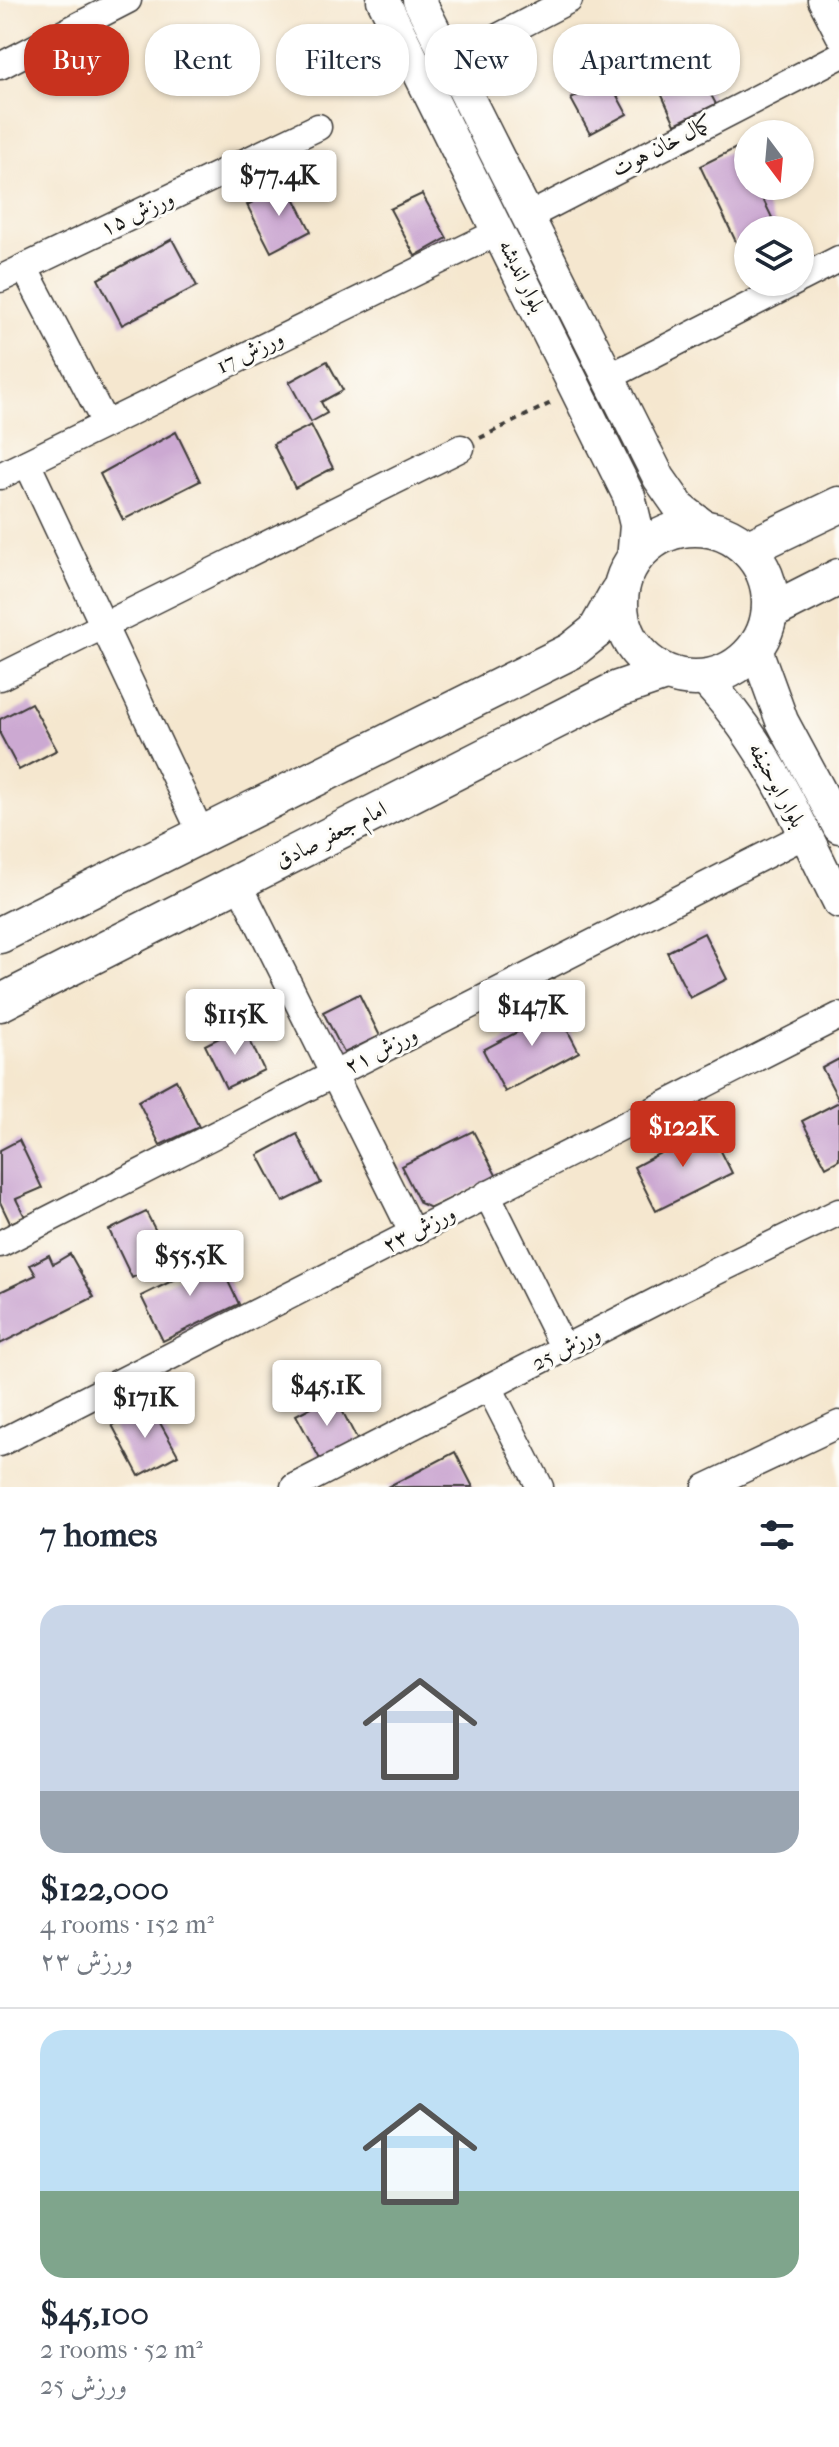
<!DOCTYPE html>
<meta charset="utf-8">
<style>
:root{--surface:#fff;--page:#f2f2f3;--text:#1f2937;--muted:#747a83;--line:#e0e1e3;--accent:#c8321e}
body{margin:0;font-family:"IM FELL French Canon",Amiri,serif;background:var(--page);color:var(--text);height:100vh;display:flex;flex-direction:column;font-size:30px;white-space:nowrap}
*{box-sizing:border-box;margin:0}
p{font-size:26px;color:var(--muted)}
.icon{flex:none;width:44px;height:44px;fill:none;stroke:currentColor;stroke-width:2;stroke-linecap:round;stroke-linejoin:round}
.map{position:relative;height:1487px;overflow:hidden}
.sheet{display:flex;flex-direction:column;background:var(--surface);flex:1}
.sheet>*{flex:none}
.banner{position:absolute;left:24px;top:24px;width:792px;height:72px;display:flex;gap:16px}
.needle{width:52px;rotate:164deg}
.tools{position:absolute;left:734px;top:120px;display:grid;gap:16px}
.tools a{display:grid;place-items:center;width:80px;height:80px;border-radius:50%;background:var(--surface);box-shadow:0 2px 6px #0004;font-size:40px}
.price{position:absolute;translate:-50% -68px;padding:0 18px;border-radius:8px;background:#fff;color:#222;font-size:26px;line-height:52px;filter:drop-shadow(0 2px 4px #0008)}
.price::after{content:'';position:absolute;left:50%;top:48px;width:24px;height:18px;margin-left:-12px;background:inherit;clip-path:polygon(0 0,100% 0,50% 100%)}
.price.current{background:var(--accent);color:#fff}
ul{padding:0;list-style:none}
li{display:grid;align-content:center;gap:16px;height:424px;padding:0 40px}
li+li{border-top:2px solid var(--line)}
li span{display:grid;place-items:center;height:248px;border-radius:24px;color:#555}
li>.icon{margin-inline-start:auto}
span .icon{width:144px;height:144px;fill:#fffc;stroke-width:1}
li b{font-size:34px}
h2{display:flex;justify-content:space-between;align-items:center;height:96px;padding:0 40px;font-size:34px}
.pill{padding:0 28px;border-radius:32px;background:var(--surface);box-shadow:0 2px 6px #0004;font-size:28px;line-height:72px}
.pill.current{background:var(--accent);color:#fff}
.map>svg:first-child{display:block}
.building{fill:#cca9d2}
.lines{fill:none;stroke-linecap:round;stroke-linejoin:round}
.minor-casing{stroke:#3d3a37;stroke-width:29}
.tertiary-casing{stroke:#3d3a37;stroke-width:35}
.secondary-casing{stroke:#3d3a37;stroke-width:39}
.path{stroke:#3d3a37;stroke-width:4;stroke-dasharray:6 6;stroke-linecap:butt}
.minor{stroke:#fff;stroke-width:26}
.tertiary{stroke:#fff;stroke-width:32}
.secondary{stroke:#fff;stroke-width:36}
.labels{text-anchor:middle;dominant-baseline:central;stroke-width:6;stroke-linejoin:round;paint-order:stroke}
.street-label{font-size:22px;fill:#1c1c1c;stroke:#fdfcf7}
</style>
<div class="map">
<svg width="839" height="1487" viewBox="0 0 839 1487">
<rect width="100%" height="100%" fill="#fdfcf7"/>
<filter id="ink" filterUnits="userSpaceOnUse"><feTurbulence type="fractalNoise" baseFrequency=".0125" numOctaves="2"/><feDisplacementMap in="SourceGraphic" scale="16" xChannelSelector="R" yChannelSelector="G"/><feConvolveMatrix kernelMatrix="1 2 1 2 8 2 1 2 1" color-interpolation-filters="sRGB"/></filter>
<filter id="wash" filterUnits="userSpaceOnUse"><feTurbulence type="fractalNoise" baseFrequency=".006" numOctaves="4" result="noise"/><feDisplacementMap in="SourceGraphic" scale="32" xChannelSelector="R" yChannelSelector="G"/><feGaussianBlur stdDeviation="1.8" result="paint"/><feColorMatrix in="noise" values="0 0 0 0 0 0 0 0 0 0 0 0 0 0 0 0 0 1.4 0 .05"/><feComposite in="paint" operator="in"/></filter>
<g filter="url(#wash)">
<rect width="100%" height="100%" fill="#f5e7cf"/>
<g id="blocks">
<!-- building -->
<g class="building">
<path d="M 693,62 L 716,104 L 675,124 L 655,80 Z"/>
<path d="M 608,79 L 627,114 L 590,134 L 571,99 Z"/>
<path d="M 748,142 L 748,186 L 785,186 L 762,197 L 778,230 L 748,230 L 746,263 L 700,166 Z"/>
<path d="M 287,184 L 311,231 L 271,252 L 247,205 Z"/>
<path d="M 422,194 L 447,238 L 415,256 L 390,209 Z"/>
<path d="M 172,239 L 197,286 L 122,325 L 98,279 Z"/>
<path d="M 327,361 L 343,390 L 321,402 L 327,413 L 311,422 L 289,382 Z"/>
<path d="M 311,425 L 333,468 L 295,488 L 273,444 Z"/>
<path d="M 176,432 L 200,481 L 123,520 L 100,474 Z"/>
<path d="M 31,703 L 57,750 L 19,770 L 0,734 L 0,719 Z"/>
<path d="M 704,933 L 727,979 L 690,998 L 667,952 Z"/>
<path d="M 359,994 L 380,1036 L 344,1053 L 323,1012 Z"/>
<path d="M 552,1001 L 579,1052 L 505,1092 L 483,1050 L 521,1030 L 516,1022 Z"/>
<path d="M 243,1026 L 264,1070 L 226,1088 L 205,1045 Z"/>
<path d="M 839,1059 L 839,1100 L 822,1068 Z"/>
<path d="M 176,1080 L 199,1127 L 160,1145 L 138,1101 Z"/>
<path d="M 839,1102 L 839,1160 L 826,1167 L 802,1121 Z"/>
<path d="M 709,1127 L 732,1173 L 656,1211 L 634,1167 Z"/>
<path d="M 473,1131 L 497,1177 L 431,1208 L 420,1203 L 401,1166 Z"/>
<path d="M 297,1134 L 321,1183 L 283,1202 L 258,1155 Z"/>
<path d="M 19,1140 L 42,1188 L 16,1199 L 25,1217 L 10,1223 L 0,1202 L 0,1150 Z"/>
<path d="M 146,1212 L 170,1258 L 132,1278 L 109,1230 Z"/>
<path d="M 70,1254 L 94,1297 L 0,1344 L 0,1292 L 36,1275 L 30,1265 L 49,1255 L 53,1264 Z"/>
<path d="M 215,1254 L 239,1304 L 163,1341 L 141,1296 L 180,1277 L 177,1271 Z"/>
<path d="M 334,1395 L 358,1441 L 321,1461 L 296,1415 Z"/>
<path d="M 150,1405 L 178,1455 L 139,1476 L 112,1425 Z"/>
<path d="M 455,1452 L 473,1487 L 387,1487 L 419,1471 Z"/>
</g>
</g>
</g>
<g filter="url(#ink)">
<use href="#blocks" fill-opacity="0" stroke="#3d3a37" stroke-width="2"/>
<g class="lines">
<defs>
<g id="minor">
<path d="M 821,0 L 839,35"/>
<path d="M 450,62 L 569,0"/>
<path d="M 0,66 L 128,0"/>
<path d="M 529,216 L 839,56"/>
<path d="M 24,267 L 105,423"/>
<path d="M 0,279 L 318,127"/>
<path d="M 800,279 L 839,259"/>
<path d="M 609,377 L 795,282"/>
<path d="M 27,463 L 202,835"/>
<path d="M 0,476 L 500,231"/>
<path d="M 0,677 L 461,448"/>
<path d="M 238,882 L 412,1232"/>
<path d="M 487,1194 L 564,1349"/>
<path d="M 0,1244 L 805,835"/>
<path d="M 489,1387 L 540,1487"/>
<path d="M 0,1443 L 839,1016"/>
<path d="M 294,1487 L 680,1289 L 839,1212"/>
<path d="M 706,1487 L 839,1424"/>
</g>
<g id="tertiary">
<path d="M 383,0 L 629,496 L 636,525 L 633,560"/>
<path d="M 419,0 L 659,478 L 680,508 L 705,527"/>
<path d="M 755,647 L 782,721 L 839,827"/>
<path d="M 702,677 C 764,739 800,825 839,902"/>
</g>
<g id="secondary">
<circle cx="695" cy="603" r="75"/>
<path d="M 747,549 L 839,505"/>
<path d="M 770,612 L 839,577"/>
<path d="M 0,935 L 571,651 L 596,631 L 618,592"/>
<path d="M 0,1003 L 618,689 L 665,673"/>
</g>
</defs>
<!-- minor casing -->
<use href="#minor" class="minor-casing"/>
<!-- tertiary casing -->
<use href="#tertiary" class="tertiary-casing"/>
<!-- secondary casing -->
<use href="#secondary" class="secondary-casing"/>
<!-- path -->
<path class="path" d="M 480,438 L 551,403"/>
<!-- minor -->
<use href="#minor" class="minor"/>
<!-- tertiary -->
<use href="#tertiary" class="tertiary"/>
<!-- secondary -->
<use href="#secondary" class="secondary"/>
</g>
</g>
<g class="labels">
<!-- street labels -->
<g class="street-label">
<text transform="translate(662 146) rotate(-27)">کمال خان هوت</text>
<text transform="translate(137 213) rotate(-25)">ورزش ۱۵</text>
<text transform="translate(522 276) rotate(64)">بلوار اندیشه</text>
<text transform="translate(250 352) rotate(-26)">ورزش 17</text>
<text transform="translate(777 785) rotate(61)">بلوار ابوحنیفه</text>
<text transform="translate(331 835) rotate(-27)">امام جعفر صادق</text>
<text transform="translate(381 1050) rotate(-27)">ورزش ۲۱</text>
<text transform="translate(419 1229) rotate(-27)">ورزش ۲۳</text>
<text transform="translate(566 1348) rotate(-27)">ورزش 25</text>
</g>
</g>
</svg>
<div class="tools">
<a><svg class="needle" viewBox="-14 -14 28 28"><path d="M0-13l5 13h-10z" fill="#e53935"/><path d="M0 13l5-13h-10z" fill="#747a83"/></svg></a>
<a><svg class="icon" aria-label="layers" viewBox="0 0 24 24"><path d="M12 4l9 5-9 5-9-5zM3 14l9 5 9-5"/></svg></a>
</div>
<b class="price" style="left:279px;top:218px">$77.4K</b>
<b class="price" style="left:532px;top:1048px">$147K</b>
<b class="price" style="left:235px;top:1057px">$115K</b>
<b class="price current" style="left:683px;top:1169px">$122K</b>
<b class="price" style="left:190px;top:1298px">$55.5K</b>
<b class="price" style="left:327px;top:1428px">$45.1K</b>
<b class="price" style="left:145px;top:1440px">$171K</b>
<div class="banner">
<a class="pill current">Buy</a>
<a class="pill">Rent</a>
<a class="pill">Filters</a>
<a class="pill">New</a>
<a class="pill">Apartment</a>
</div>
</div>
<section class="sheet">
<h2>7 homes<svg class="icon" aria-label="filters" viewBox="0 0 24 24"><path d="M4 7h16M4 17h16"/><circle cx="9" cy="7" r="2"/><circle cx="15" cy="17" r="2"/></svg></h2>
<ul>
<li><span style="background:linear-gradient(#c9d6e8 75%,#9aa5b1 0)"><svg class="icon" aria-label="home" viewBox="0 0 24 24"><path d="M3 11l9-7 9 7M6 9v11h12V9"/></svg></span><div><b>$122,000</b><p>4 rooms · 152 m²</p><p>ورزش ۲۳</p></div></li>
<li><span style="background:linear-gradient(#bfe0f5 65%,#7fa58c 0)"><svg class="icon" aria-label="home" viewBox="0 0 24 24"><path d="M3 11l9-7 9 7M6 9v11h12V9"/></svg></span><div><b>$45,100</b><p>2 rooms · 52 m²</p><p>ورزش 25</p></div></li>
</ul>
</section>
